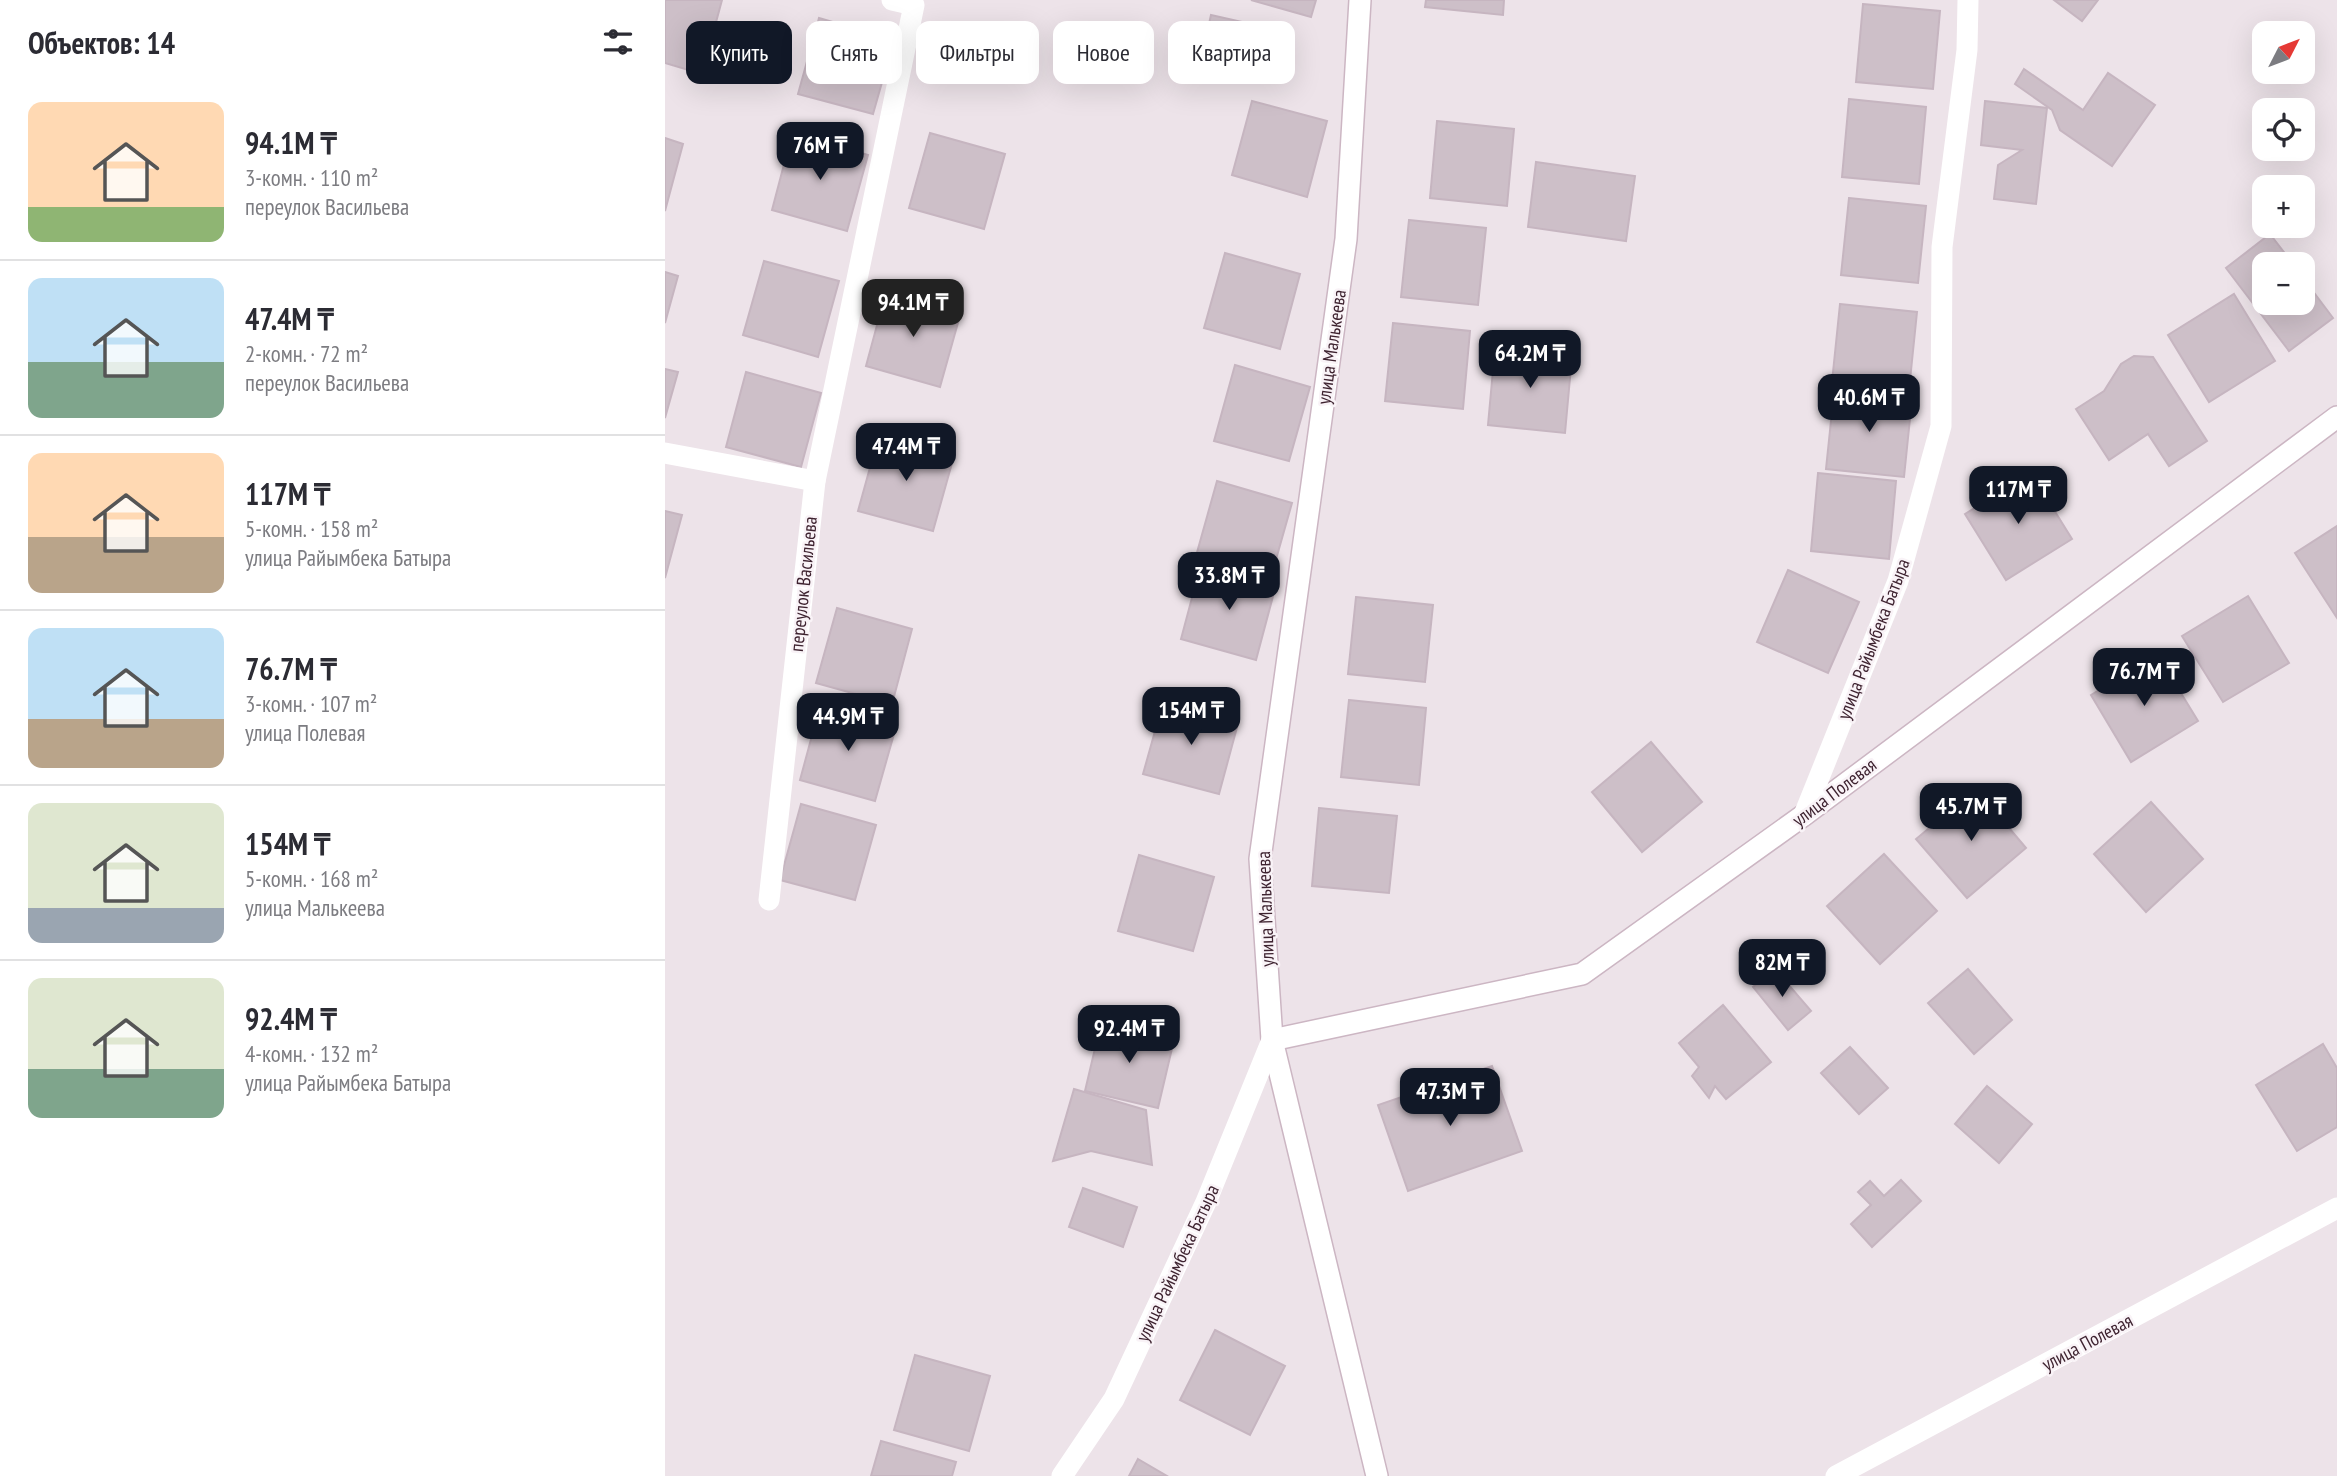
<!DOCTYPE html>
<html lang="ru">
<meta charset="utf-8">
<style>
:root{--surface:#fff;--page:#f7f7f7;--text:#2b2b33;--muted:#7c7c81;--line:#e1e1e2;--accent:#111827}
body{margin:0;font-family:"PT Sans Narrow",sans-serif;background:var(--page);color:var(--text);height:100vh;display:flex;flex-direction:column;font-size:26px;white-space:nowrap}
*{box-sizing:border-box;margin:0}
p{font-size:23px;color:var(--muted)}
.icon{flex:none;width:38px;height:38px;fill:none;stroke:currentColor;stroke-width:2;stroke-linecap:round;stroke-linejoin:round}
.map{position:relative;flex:1;overflow:hidden}
.details{display:flex;flex-direction:column;background:var(--surface);width:665px}
.details>*{flex:none}
.banner{position:absolute;left:21px;top:21px;width:665px;height:63px;display:flex;gap:14px}
.needle{width:46px;rotate:48deg}
.buttons{position:absolute;left:1587px;top:21px;display:grid;gap:14px}
.buttons a{display:grid;place-items:center;width:63px;height:63px;border-radius:14px;background:var(--surface);box-shadow:0 7px 28px #0002;font-size:35px}
.price{position:absolute;translate:-50% -60px;padding:0 16px;border-radius:14px;background:var(--accent);color:#fff;font-size:23px;line-height:46px;filter:drop-shadow(0 2px 4px #0008)}
.price::after{content:'';position:absolute;left:50%;top:42px;width:21px;height:16px;margin-left:-10px;background:inherit;clip-path:polygon(0 0,100% 0,50% 100%)}
.price.active{background:#222;color:#fff}
ul{padding:0;list-style:none}
li{display:flex;align-items:center;gap:21px;height:175px;padding:0 28px}
li+li{border-top:2px solid var(--line)}
li span{display:grid;place-items:center;flex:none;width:196px;height:140px;border-radius:14px;color:#555}
li>.icon{margin-inline-start:auto}
span .icon{width:84px;height:84px;fill:#fffc;stroke-width:1}
li b{font-size:30px}
h2{display:flex;justify-content:space-between;align-items:center;height:84px;padding:0 28px;font-size:30px}
.tag{padding:0 24px;border-radius:14px;background:var(--surface);box-shadow:0 7px 28px #0002;font-size:24px;line-height:63px}
.tag.active{background:var(--accent);color:#fff}
main{display:flex;flex:1;min-height:0}
.map>svg:first-child{display:block}
.building{fill:#cdbfc8;stroke:#c6b5c0;stroke-width:2}
.lines{fill:none;stroke-linecap:round;stroke-linejoin:round}
.secondary-casing{stroke:#ccb6c3;stroke-width:24}
.street{stroke:#fff;stroke-width:21}
.secondary{stroke:#fff;stroke-width:21}
.labels{text-anchor:middle;dominant-baseline:central;stroke-width:5;stroke-linejoin:round;paint-order:stroke}
.street-label{font-size:19px;fill:#3e2330;stroke:#f9f3f7}
</style>
<main>
<section class="details">
<h2>Объектов: 14<svg class="icon" aria-label="filters" viewBox="0 0 24 24"><path d="M4 7h16M4 17h16"/><circle cx="9" cy="7" r="2"/><circle cx="15" cy="17" r="2"/></svg></h2>
<ul>
<li><span style="background:linear-gradient(#ffd9b3 75%,#8fb573 0)"><svg class="icon" aria-label="home" viewBox="0 0 24 24"><path d="M3 11l9-7 9 7M6 9v11h12V9"/></svg></span><div><b>94.1M ₸</b><p>3-комн. · 110 m²</p><p>переулок Васильева</p></div></li>
<li><span style="background:linear-gradient(#bfe0f5 60%,#7fa58c 0)"><svg class="icon" aria-label="home" viewBox="0 0 24 24"><path d="M3 11l9-7 9 7M6 9v11h12V9"/></svg></span><div><b>47.4M ₸</b><p>2-комн. · 72 m²</p><p>переулок Васильева</p></div></li>
<li><span style="background:linear-gradient(#ffd9b3 60%,#b9a48a 0)"><svg class="icon" aria-label="home" viewBox="0 0 24 24"><path d="M3 11l9-7 9 7M6 9v11h12V9"/></svg></span><div><b>117M ₸</b><p>5-комн. · 158 m²</p><p>улица Райымбека Батыра</p></div></li>
<li><span style="background:linear-gradient(#bfe0f5 65%,#b9a48a 0)"><svg class="icon" aria-label="home" viewBox="0 0 24 24"><path d="M3 11l9-7 9 7M6 9v11h12V9"/></svg></span><div><b>76.7M ₸</b><p>3-комн. · 107 m²</p><p>улица Полевая</p></div></li>
<li><span style="background:linear-gradient(#dfe7d0 75%,#9aa5b1 0)"><svg class="icon" aria-label="home" viewBox="0 0 24 24"><path d="M3 11l9-7 9 7M6 9v11h12V9"/></svg></span><div><b>154M ₸</b><p>5-комн. · 168 m²</p><p>улица Малькеева</p></div></li>
<li><span style="background:linear-gradient(#dfe7d0 65%,#7fa58c 0)"><svg class="icon" aria-label="home" viewBox="0 0 24 24"><path d="M3 11l9-7 9 7M6 9v11h12V9"/></svg></span><div><b>92.4M ₸</b><p>4-комн. · 132 m²</p><p>улица Райымбека Батыра</p></div></li>
</ul>
</section>
<div class="map">
<svg width="1672" height="1476" viewBox="0 0 1672 1476">
<rect width="100%" height="100%" fill="#ede3e9"/>
<!-- building -->
<g class="building">
<path d="M 0,0 L 57,0 L 37,74 L 0,63 Z"/>
<path d="M 586,0 L 651,0 L 646,17 Z"/>
<path d="M 761,0 L 839,0 L 838,15 L 760,7 Z"/>
<path d="M 1389,0 L 1433,0 L 1417,21 Z"/>
<path d="M 1198,4 L 1275,11 L 1268,89 L 1191,82 Z"/>
<path d="M 546,15 L 613,30 L 603,74 L 536,59 Z"/>
<path d="M 154,18 L 229,40 L 208,114 L 133,94 Z"/>
<path d="M 1359,69 L 1418,110 L 1443,73 L 1490,105 L 1447,166 L 1395,130 L 1387,110 L 1350,84 Z"/>
<path d="M 1184,99 L 1261,107 L 1254,184 L 1177,177 Z"/>
<path d="M 587,101 L 662,121 L 642,197 L 567,175 Z"/>
<path d="M 1320,101 L 1382,108 L 1371,204 L 1329,199 L 1333,165 L 1357,150 L 1316,145 Z"/>
<path d="M 772,121 L 849,129 L 842,206 L 765,198 Z"/>
<path d="M 265,133 L 340,154 L 319,229 L 244,208 Z"/>
<path d="M 127,134 L 203,155 L 182,231 L 107,210 Z"/>
<path d="M 0,138 L 18,144 L 0,211 Z"/>
<path d="M 871,162 L 970,176 L 961,241 L 863,227 Z"/>
<path d="M 1184,198 L 1261,206 L 1253,283 L 1176,275 Z"/>
<path d="M 744,220 L 821,228 L 813,305 L 736,297 Z"/>
<path d="M 1605,234 L 1628,264 L 1600,264 L 1600,303 L 1638,303 L 1638,278 L 1668,318 L 1624,351 L 1561,268 Z"/>
<path d="M 560,253 L 635,274 L 615,349 L 539,328 Z"/>
<path d="M 99,261 L 174,281 L 153,357 L 78,335 Z"/>
<path d="M 0,272 L 13,276 L 0,323 Z"/>
<path d="M 221,292 L 296,312 L 275,387 L 201,366 Z"/>
<path d="M 1569,294 L 1610,361 L 1544,402 L 1503,335 Z"/>
<path d="M 1175,304 L 1252,312 L 1244,390 L 1167,382 Z"/>
<path d="M 728,323 L 805,331 L 798,409 L 720,401 Z"/>
<path d="M 830,348 L 907,356 L 900,433 L 823,425 Z"/>
<path d="M 1469,356 L 1488,357 L 1542,441 L 1504,466 L 1483,434 L 1444,460 L 1411,409 L 1439,391 L 1456,364 Z"/>
<path d="M 570,365 L 645,387 L 624,461 L 549,441 Z"/>
<path d="M 0,369 L 13,372 L 0,418 Z"/>
<path d="M 81,372 L 156,393 L 136,467 L 61,447 Z"/>
<path d="M 1169,392 L 1247,399 L 1239,477 L 1161,469 Z"/>
<path d="M 214,435 L 289,456 L 268,531 L 193,511 Z"/>
<path d="M 1153,473 L 1231,481 L 1224,559 L 1146,551 Z"/>
<path d="M 1366,473 L 1407,539 L 1341,580 L 1300,514 Z"/>
<path d="M 552,481 L 627,503 L 606,577 L 531,556 Z"/>
<path d="M 0,511 L 17,515 L 0,578 Z"/>
<path d="M 1672,526 L 1672,618 L 1630,553 Z"/>
<path d="M 536,564 L 611,585 L 591,660 L 516,639 Z"/>
<path d="M 1123,570 L 1194,602 L 1163,673 L 1092,642 Z"/>
<path d="M 1583,596 L 1624,663 L 1558,702 L 1517,636 Z"/>
<path d="M 691,597 L 768,605 L 760,682 L 683,674 Z"/>
<path d="M 172,608 L 247,629 L 227,704 L 151,683 Z"/>
<path d="M 1492,654 L 1533,721 L 1466,762 L 1426,695 Z"/>
<path d="M 499,699 L 574,720 L 554,794 L 478,774 Z"/>
<path d="M 684,700 L 761,708 L 754,785 L 676,777 Z"/>
<path d="M 155,706 L 231,727 L 210,801 L 135,780 Z"/>
<path d="M 986,742 L 1037,802 L 977,852 L 927,792 Z"/>
<path d="M 1311,789 L 1361,848 L 1302,898 L 1251,839 Z"/>
<path d="M 1486,802 L 1538,859 L 1481,912 L 1429,854 Z"/>
<path d="M 136,804 L 211,825 L 190,900 L 115,880 Z"/>
<path d="M 654,808 L 732,816 L 724,893 L 647,886 Z"/>
<path d="M 1219,854 L 1272,911 L 1215,964 L 1162,906 Z"/>
<path d="M 474,855 L 549,877 L 528,951 L 453,931 Z"/>
<path d="M 1110,969 L 1146,1011 L 1123,1030 L 1088,987 Z"/>
<path d="M 1303,969 L 1347,1020 L 1309,1054 L 1263,1003 Z"/>
<path d="M 1058,1005 L 1106,1062 L 1061,1099 L 1050,1086 L 1044,1098 L 1027,1076 L 1034,1067 L 1014,1043 Z"/>
<path d="M 436,1023 L 509,1040 L 493,1108 L 420,1091 Z"/>
<path d="M 1658,1044 L 1672,1068 L 1672,1127 L 1632,1151 L 1591,1085 Z"/>
<path d="M 1185,1047 L 1223,1088 L 1194,1114 L 1156,1073 Z"/>
<path d="M 827,1066 L 857,1151 L 743,1191 L 713,1105 Z"/>
<path d="M 1322,1086 L 1367,1124 L 1334,1163 L 1290,1124 Z"/>
<path d="M 409,1089 L 481,1110 L 487,1165 L 426,1151 L 388,1161 Z"/>
<path d="M 1236,1180 L 1256,1201 L 1207,1247 L 1186,1224 L 1206,1205 L 1193,1192 L 1205,1181 L 1219,1196 Z"/>
<path d="M 418,1188 L 472,1207 L 458,1247 L 404,1227 Z"/>
<path d="M 550,1330 L 620,1366 L 585,1435 L 515,1400 Z"/>
<path d="M 250,1355 L 325,1376 L 304,1451 L 229,1430 Z"/>
<path d="M 216,1441 L 291,1462 L 287,1476 L 206,1476 Z"/>
<path d="M 473,1459 L 502,1476 L 464,1476 Z"/>
</g>
<g class="lines">
<defs>
<g id="secondary">
<path d="M 695,0 L 681,239 L 595,859 L 607,1040 L 712,1476"/>
<path d="M 607,1040 L 917,974 L 1139,815 L 1672,417"/>
</g>
</defs>
<!-- secondary casing -->
<use href="#secondary" class="secondary-casing"/>
<!-- street -->
<g class="street">
<path d="M 0,453 L 150,481"/>
<path d="M 1139,815 L 1233,581 L 1276,426 L 1277,247 L 1302,50 L 1303,0"/>
<path d="M 104,900 L 150,481 L 249,5 L 227,0"/>
<path d="M 397,1476 L 449,1399 L 541,1202 L 607,1040"/>
<path d="M 1171,1476 L 1672,1208"/>
</g>
<!-- secondary -->
<use href="#secondary" class="secondary"/>
</g>
<g class="labels">
<!-- street labels -->
<g class="street-label">
<text transform="translate(666 347) rotate(-82)">улица Малькеева</text>
<text transform="translate(138 584) rotate(-84)">переулок Васильева</text>
<text transform="translate(1208 639) rotate(-69)">улица Райымбека Батыра</text>
<text transform="translate(1169 792) rotate(-37)">улица Полевая</text>
<text transform="translate(600 909) rotate(-92)">улица Малькеева</text>
<text transform="translate(512 1263) rotate(-65)">улица Райымбека Батыра</text>
<text transform="translate(1422 1342) rotate(-28)">улица Полевая</text>
</g>
</g>
</svg>
<div class="buttons">
<a><svg class="needle" viewBox="-14 -14 28 28"><path d="M0-13l5 13h-10z" fill="#e53935"/><path d="M0 13l5-13h-10z" fill="#7c7c81"/></svg></a>
<a><svg class="icon" aria-label="locate" viewBox="0 0 24 24"><circle cx="12" cy="12" r="6"/><path d="M12 2v4M12 18v4M2 12h4M18 12h4"/></svg></a>
<a>+</a>
<a>−</a>
</div>
<b class="price" style="left:155px;top:182px">76M ₸</b>
<b class="price active" style="left:248px;top:339px">94.1M ₸</b>
<b class="price" style="left:865px;top:390px">64.2M ₸</b>
<b class="price" style="left:1204px;top:434px">40.6M ₸</b>
<b class="price" style="left:241px;top:483px">47.4M ₸</b>
<b class="price" style="left:1353px;top:526px">117M ₸</b>
<b class="price" style="left:564px;top:612px">33.8M ₸</b>
<b class="price" style="left:1479px;top:708px">76.7M ₸</b>
<b class="price" style="left:526px;top:747px">154M ₸</b>
<b class="price" style="left:183px;top:753px">44.9M ₸</b>
<b class="price" style="left:1306px;top:843px">45.7M ₸</b>
<b class="price" style="left:1117px;top:999px">82M ₸</b>
<b class="price" style="left:464px;top:1065px">92.4M ₸</b>
<b class="price" style="left:785px;top:1128px">47.3M ₸</b>
<div class="banner">
<a class="tag active">Купить</a>
<a class="tag">Снять</a>
<a class="tag">Фильтры</a>
<a class="tag">Новое</a>
<a class="tag">Квартира</a>
</div>
</div>
</main>
